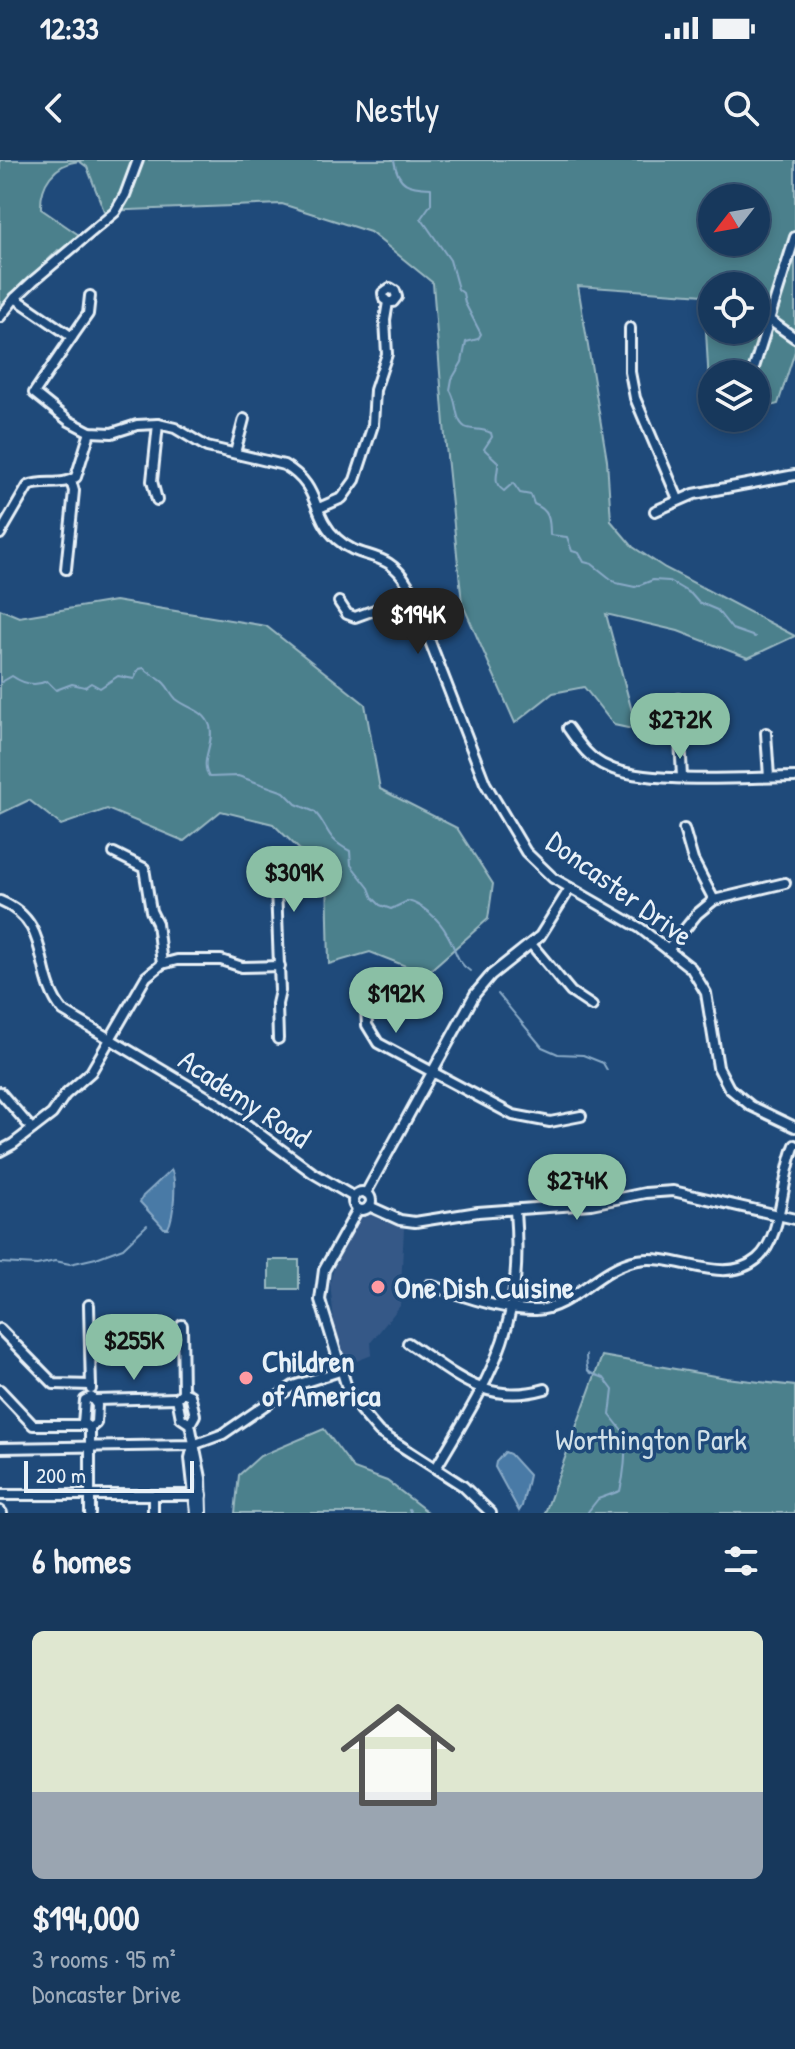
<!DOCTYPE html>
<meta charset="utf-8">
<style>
:root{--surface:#17385c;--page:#244365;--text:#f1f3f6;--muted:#9eacbb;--line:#365272;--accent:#8abfa5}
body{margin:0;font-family:"Patrick Hand",sans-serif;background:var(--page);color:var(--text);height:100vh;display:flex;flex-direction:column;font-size:30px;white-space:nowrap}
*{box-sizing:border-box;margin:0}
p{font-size:26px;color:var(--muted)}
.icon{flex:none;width:44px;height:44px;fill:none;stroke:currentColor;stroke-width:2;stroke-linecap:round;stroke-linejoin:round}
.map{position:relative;height:1353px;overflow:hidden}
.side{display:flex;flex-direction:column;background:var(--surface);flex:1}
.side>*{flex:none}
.needle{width:52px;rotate:239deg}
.controls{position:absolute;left:698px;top:24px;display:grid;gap:16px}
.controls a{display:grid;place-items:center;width:72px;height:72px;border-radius:50%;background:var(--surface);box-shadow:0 4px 12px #0003,0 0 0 2px var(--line);font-size:40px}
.scale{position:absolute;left:24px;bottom:20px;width:170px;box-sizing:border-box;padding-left:8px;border:4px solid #e8f1f8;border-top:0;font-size:22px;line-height:28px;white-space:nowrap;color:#e8f1f8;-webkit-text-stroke:6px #1f4a7a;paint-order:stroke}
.price{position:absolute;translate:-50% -68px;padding:0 18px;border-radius:28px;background:var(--accent);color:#111;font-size:26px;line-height:52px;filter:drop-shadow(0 2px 4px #0008)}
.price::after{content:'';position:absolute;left:50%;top:48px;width:24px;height:18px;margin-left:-12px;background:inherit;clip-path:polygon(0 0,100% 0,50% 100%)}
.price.selected{background:#222;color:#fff}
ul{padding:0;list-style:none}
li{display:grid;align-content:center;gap:16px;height:424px;padding:0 32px}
li span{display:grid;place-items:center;height:248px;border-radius:12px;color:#555}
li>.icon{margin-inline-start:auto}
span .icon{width:144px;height:144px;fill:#fffc;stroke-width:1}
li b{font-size:34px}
h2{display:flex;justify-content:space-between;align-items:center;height:96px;padding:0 32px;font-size:34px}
.status{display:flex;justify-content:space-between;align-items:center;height:56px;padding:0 40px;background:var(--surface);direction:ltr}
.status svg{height:22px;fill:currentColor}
header{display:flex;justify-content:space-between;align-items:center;height:104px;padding:0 32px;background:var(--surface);font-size:36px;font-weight:600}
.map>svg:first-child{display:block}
.built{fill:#355887}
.green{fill:#4c808c;stroke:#9ab8c2;stroke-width:2;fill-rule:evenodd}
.water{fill:#497aa6;stroke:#89aac7;stroke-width:2}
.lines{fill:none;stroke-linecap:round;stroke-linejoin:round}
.stream{stroke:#89aac7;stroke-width:2}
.minor-casing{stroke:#e8f1f8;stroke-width:14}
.minor{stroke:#1f4a7a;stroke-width:8}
.poi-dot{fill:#ff9aa2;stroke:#1f4a7a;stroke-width:3}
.labels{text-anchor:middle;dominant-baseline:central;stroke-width:7;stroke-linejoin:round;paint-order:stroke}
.street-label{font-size:30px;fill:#e8f1f8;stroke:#1f4a7a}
.poi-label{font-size:30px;font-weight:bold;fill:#e8f1f8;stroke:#1f4a7a;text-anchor:start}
.park-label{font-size:30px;fill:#d1e0e8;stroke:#1f4a7a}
</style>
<div class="status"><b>12:33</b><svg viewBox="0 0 49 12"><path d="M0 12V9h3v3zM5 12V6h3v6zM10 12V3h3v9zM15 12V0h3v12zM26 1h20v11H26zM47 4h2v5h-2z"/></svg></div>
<header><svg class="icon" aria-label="back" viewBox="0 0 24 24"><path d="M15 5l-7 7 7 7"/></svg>Nestly<svg class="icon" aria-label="search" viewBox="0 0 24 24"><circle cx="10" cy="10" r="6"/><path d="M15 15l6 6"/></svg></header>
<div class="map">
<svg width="795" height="1353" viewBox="0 0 795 1353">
<rect width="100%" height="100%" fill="#1f4a7a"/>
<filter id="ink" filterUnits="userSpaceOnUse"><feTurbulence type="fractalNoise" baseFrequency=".0125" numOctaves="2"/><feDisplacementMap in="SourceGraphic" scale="16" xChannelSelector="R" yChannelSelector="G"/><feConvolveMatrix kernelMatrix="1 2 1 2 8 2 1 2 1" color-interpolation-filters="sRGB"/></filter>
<g filter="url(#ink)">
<!-- built -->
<path class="built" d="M 371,1053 L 383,1061 L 404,1068 L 400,1146 L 371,1182 L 372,1195 L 346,1205 L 335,1172 L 330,1122 L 335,1104 L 361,1054 Z"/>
<!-- green -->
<g class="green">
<path d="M 0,0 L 795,0 L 795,191 L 778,244 L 756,250 L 756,214 L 712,214 L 712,258 L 724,258 L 711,261 L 704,135 L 578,126 L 607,300 L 611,361 L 633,387 L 665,408 L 795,476 L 748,498 L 678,471 L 606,454 L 637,570 L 614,565 L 584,527 L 553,533 L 515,563 L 462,443 L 445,277 L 433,123 L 370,72 L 282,44 L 104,51 L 87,7 L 79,1 C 54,4 40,24 41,49 L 79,75 L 60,91 L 58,90 L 0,148 ZM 712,38 L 756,38 L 756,82 L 712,82 ZM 712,126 L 756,126 L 756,170 L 712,170 Z"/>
<path d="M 115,441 L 266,466 L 365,544 L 380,629 L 457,668 L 493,724 L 488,759 L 426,814 L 370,792 L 329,804 L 327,716 L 273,664 L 221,651 L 184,681 L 107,649 L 61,665 L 29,640 L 0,654 L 0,449 L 19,457 Z"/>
<rect x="269" y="1100" width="30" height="29"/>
<path d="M 602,1196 L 726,1218 L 795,1226 L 795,1353 L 545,1353 Z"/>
<path d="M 324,1269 L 354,1309 L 387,1321 L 429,1353 L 235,1353 L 239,1315 L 260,1296 Z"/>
</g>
<!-- water -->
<g class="water">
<path d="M 171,1010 C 177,1019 174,1057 168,1068 L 164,1068 L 140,1042 L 143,1036 Z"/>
<path d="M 505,1292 L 510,1294 L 529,1315 L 522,1346 L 519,1351 L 495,1307 L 496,1302 Z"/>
</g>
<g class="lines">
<!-- stream -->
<g class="stream">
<path d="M 394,0 C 398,26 409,27 431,28 L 431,44 L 421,58 L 450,100 L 458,129 L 463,133 L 465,143 L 481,174 L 478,179 L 466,182 L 462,202 L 452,219 L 450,230 C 458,241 454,260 465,267 C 472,271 480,267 491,273 L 492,277 L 484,289 L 498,302 C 499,314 491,322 504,331 L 513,323 L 520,333 L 531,335 L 534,344 C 549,350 550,359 550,375 L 567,377 L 572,391 L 579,393 L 584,402 L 592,404 L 616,423 L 635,427 L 653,420 L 669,421 L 691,434 L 698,442 L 717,450 L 732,469 L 755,477"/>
<path d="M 0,523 L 12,516 C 22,523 34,527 47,521 L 56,530 L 72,524 L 85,527 L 91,523 L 100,528 L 118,516 L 134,519 L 139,509 L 144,508 C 150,515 158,517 164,523 C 169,528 171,534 176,539 C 188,549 204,549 210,566 C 215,584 199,600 209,617 L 238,616 L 284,632 L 296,644 L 315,652 C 330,669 325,678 350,691 L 351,705 L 369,728 L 373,738 L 380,745 L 391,749 L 408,741 C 423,745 440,760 447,774 C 456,788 455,801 470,811"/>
<path d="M 498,834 L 542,887 L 558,894 L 583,895 L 603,903 L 607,910"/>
<path d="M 0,1103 L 37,1105 L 55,1101 L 70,1104 L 96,1098 L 123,1088 L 147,1065"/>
<path d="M 586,1195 C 587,1216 587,1211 604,1218 L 613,1230 L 610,1255 L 625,1274 C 626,1293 625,1312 620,1331 L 598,1339 L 587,1353"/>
<path d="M 409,1349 L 411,1353"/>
</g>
<defs>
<g id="minor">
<path d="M 15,138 L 72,177 L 34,233 L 69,261 L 90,272 L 112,273 L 137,265 L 158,264 L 175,268 L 207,287 L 284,305 C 322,327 310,354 337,379 C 362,402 387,388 408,425 L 485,623 L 526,692 L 553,718 L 640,768 L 691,808 L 706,833 L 718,907 L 729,928 L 751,946 L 795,967"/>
<path d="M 0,157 L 15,138 L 33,121 L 115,52 L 125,35 L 138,0"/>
<path d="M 768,159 L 795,178"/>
<path d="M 630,168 L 630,212 L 635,238 L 678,339"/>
<path d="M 72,177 L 88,154 L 90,136"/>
<path d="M 752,214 L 795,77"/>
<path d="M 235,293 L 244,259"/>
<path d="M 157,340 L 152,321 L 158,264"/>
<path d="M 319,348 L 342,338 L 355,320 L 373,265 L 375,230 L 387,194 L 385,160 L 388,142 L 393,142 L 397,137 L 395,131 L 390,128 L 383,133 L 384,139 L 388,142"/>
<path d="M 655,351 L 694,334 L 795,315"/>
<path d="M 0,374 L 28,326 C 43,319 62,327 76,317 L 90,272"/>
<path d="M 66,409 L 74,331 L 71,321"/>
<path d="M 339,442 L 347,454 L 355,457 L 413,436"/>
<path d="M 678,539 L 682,617"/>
<path d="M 568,568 C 579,584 589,599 608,607 C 646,625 749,617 795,617"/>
<path d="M 766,573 L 769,617"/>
<path d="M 684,669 L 693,700 L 714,740"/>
<path d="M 114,693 L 144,708 L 151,751 L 157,763 L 162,804"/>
<path d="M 275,703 L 280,831 L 277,844 L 278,879"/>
<path d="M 0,741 C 54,763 32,814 63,851 L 219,944 L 313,1013 L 354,1037"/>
<path d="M 531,784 L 571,832 L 592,846"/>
<path d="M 668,790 L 697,754 L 714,740 L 785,723"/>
<path d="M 365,833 L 367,865 L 378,883 L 513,955 L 550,962 L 581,956"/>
<path d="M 0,932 L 32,969"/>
<path d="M 0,991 L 13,984 L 52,954 L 65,935 L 91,912 L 146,817 L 162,804 L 177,800 L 221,800 L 242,807 L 280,806"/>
<circle cx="362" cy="1041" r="9"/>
<path d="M 366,1033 L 475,834 L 491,815 L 540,776 L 570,728"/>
<path d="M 369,1046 L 400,1060 L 415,1062 L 478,1052 L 591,1044 L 645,1033 L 673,1031 L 795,1059"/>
<path d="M 358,1049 L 324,1110 L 320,1140 L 347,1228 L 360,1250 L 379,1272 L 463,1326 L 491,1353"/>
<path d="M 429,1125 C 462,1135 501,1151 536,1150 C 572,1149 598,1107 638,1100 C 678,1093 723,1127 757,1099 C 783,1078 781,1018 795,985"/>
<path d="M 89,1145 L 91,1229"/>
<path d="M 182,1165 L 183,1232"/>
<path d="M 0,1169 L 54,1224 L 91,1225"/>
<path d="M 408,1183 C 455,1214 485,1246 545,1229"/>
<path d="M 0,1230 L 33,1265 L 85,1265"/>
<path d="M 95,1240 L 177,1238"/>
<path d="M 190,1264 L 181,1258 L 177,1238 L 183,1232 L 190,1235 L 195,1255 L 190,1264 L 201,1318 L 202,1353"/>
<path d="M 90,1268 L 83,1263 L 85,1240 L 91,1237 L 97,1245 L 96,1263 L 90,1268 L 90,1353"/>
<path d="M 193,1286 L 190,1298 L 196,1353"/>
<path d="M 0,1288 L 193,1285 L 223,1274 L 293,1226 L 340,1211"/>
<path d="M 436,1308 C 493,1212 524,1167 515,1050"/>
<path d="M 0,1335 L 202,1335"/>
<path d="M 0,1351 L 2,1353"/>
<path d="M 153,1353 L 153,1335"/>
</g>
</defs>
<!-- minor casing -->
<use href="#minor" class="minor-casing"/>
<!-- minor -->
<use href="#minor" class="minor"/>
</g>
</g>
<!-- markers -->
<g class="poi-dot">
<circle cx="378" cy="1127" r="8"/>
<circle cx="246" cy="1218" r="8"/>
</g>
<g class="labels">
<!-- street labels -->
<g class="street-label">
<text transform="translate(620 728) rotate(36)">Doncaster Drive</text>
<text transform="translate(245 938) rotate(34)">Academy Road</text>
</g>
<!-- poi labels -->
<g class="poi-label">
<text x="394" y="1127">One Dish Cuisine</text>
<text x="262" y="1201">Children<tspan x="262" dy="34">of America</tspan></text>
</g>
<!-- park labels -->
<g class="park-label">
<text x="651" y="1279">Worthington Park</text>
</g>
</g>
</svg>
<div class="controls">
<a><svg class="needle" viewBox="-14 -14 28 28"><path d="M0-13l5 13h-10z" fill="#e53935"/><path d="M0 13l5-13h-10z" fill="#9eacbb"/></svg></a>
<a><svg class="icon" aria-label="locate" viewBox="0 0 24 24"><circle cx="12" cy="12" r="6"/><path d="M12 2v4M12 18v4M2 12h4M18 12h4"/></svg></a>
<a><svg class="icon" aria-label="layers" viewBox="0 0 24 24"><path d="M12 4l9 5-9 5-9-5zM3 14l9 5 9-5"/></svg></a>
</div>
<div class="scale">200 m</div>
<b class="price selected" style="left:418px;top:496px">$194K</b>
<b class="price" style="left:680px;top:601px">$272K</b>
<b class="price" style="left:294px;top:754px">$309K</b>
<b class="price" style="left:396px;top:875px">$192K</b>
<b class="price" style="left:577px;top:1062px">$274K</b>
<b class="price" style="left:134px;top:1222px">$255K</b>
</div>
<section class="side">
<h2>6 homes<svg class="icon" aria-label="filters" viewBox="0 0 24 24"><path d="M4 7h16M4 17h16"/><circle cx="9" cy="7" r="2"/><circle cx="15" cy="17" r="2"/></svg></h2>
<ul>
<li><span style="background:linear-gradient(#dfe7d0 65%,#9aa5b1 0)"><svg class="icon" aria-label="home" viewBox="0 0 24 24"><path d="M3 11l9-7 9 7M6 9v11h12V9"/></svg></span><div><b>$194,000</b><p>3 rooms · 95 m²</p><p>Doncaster Drive</p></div></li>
</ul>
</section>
